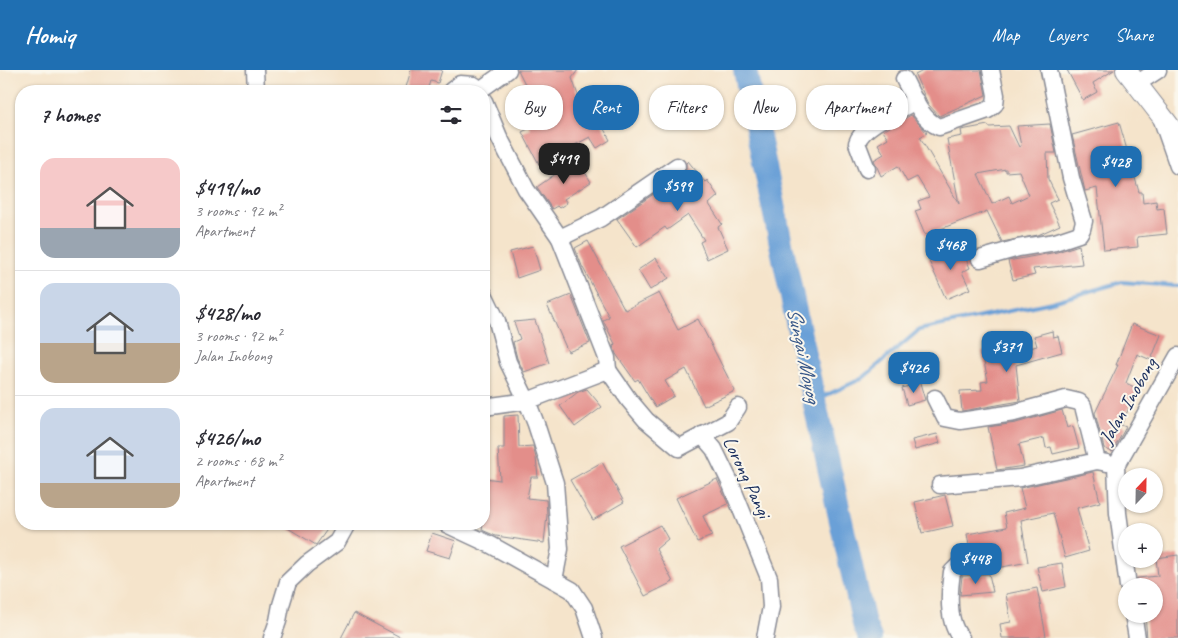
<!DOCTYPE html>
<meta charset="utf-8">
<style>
:root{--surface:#fff;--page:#f2f2f3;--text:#2b2b33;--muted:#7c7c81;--line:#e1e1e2;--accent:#1f6fb2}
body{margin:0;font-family:Caveat,sans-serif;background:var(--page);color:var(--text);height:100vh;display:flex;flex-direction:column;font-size:19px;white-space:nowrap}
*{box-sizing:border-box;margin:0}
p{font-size:16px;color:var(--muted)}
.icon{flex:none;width:28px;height:28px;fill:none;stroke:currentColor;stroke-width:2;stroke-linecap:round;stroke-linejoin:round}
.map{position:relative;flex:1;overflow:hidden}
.drawer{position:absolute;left:15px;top:15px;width:475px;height:445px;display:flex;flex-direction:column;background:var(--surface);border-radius:20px;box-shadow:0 1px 4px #0004}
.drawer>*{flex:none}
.top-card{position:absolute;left:505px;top:15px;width:475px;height:45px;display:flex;gap:10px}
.needle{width:32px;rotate:22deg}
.fabs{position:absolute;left:1118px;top:398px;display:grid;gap:10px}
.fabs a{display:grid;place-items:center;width:45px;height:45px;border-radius:50%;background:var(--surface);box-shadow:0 1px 4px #0004;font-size:25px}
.price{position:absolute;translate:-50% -42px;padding:0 11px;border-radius:10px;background:var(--accent);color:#fff;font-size:16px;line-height:32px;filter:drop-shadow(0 1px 2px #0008)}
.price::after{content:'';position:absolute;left:50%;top:30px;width:15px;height:11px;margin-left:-8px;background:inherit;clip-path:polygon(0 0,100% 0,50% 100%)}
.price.current{background:#222;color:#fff}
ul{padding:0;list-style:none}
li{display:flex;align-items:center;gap:15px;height:125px;padding:0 25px}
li+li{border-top:1px solid var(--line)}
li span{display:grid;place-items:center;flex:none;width:140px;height:100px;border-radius:15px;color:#555}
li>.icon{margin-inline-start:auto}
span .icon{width:60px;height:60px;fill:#fffc;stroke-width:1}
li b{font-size:21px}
h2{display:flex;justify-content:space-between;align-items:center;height:60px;padding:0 25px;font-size:21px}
.pill{padding:0 18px;border-radius:20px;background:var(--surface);box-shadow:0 1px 4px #0004;font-size:18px;line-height:45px}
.pill.current{background:var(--accent);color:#fff}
header{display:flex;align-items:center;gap:30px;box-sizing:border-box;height:70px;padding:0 25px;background:var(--accent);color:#fff}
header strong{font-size:24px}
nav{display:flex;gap:28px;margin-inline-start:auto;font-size:18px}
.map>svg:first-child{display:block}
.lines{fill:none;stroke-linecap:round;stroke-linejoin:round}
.stream{stroke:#6aa0d7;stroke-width:4}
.river{stroke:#6aa0d7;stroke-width:24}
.building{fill:#e38e8a;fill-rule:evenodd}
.minor-casing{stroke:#888a94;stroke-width:19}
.major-casing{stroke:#888a94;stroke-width:22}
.minor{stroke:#fff;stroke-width:16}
.major{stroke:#fff;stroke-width:20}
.labels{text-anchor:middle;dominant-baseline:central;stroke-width:4;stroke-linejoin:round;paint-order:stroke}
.street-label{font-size:20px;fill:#1b2f5e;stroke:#fbf7ec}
.water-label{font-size:21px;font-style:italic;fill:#375788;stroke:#fbf7ec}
</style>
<header>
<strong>Homiq</strong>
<nav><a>Map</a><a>Layers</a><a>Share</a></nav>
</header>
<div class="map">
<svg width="1178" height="568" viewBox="0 0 1178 568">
<rect width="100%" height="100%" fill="#fbf7ec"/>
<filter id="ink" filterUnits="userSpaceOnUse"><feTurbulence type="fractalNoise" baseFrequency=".02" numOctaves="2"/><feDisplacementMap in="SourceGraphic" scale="10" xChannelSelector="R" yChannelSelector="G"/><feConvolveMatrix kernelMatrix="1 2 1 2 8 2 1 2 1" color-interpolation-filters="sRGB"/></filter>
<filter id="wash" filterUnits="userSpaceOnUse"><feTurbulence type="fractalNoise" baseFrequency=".0096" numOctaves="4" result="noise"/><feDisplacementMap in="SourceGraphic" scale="20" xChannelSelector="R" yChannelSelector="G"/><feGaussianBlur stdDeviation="1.12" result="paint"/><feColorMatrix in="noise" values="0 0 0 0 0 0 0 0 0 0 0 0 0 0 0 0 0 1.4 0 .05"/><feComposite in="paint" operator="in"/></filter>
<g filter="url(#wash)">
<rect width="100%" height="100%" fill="#f5e4cb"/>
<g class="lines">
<!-- stream -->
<path class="stream" d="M 814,331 L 863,308 L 919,260 L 1052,232 L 1122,212 L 1178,216"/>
<!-- river -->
<path class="river" d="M 745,0 L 807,299 L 864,554 L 870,568"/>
</g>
<g id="blocks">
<!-- building -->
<g class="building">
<path d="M 411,0 L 442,0 L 438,13 L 431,11 L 428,21 L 405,21 Z"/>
<path d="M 518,0 L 578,0 L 572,8 L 580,31 L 592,54 L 599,50 L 610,70 L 597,78 L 590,67 L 539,94 L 522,62 L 530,58 L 509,23 L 525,14 Z"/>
<path d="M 925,0 L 981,0 L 986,25 L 939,46 L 928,34 L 915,5 Z"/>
<path d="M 1067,0 L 1114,0 L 1093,13 L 1097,22 L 1083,30 Z"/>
<path d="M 911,45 L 927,63 L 920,67 L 959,134 L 947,69 L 962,66 L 961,60 L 988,55 L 989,57 L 1009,56 L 1019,77 L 1021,76 L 1017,56 L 1050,54 L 1056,83 L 1047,83 L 1048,109 L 1058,129 L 1049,133 L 1060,155 L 1038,165 L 1002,172 L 987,141 L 925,165 L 915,141 L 921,139 L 918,131 L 929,127 L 917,107 L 907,112 L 898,96 L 881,106 L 874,90 L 884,84 L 878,74 L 888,68 L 883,61 ZM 1006,99 L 1006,102 L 1019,101 L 1029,125 L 1012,133 L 1009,126 L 992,134 L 978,104 Z"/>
<path d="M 1119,52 L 1139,122 L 1142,122 L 1143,133 L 1156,131 L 1157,139 L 1164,138 L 1167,164 L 1137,167 L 1138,177 L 1104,180 L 1097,118 L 1085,121 L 1072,65 Z"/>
<path d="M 577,89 L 591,112 L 564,129 L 567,133 L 559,138 L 557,136 L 552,139 L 537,117 Z"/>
<path d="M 688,91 L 705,112 L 707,110 L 718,126 L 709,134 L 722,154 L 718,157 L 728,179 L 707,189 L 700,172 L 704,170 L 688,145 L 667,160 L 665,157 L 637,177 L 617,149 L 683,104 L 686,100 L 686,93 Z"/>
<path d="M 588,171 L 625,240 L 659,223 L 678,260 L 698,249 L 735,321 L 704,336 L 686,299 L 665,311 L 674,326 L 655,337 L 638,309 L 635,311 L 616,284 L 613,276 L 615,274 L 603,250 L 609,247 L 582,196 L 575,178 Z"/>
<path d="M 960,175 L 970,198 L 962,202 L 970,219 L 946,229 L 928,189 Z"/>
<path d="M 1079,175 L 1082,194 L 1033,199 L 1035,205 L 1013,210 L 1008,191 L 1057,182 Z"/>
<path d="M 533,176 L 540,200 L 517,208 L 510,182 Z"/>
<path d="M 656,188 L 669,208 L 650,220 L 638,200 Z"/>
<path d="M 571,225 L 590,273 L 568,282 L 547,235 Z"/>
<path d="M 535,250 L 549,293 L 524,302 L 517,288 L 513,272 L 520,269 L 514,252 Z"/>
<path d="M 1132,254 L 1161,265 L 1151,290 L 1137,284 L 1126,313 L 1138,319 L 1121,355 L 1126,357 L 1112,382 L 1104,378 L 1095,343 L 1118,295 L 1116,295 Z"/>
<path d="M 1052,261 L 1053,267 L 1058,266 L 1062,282 L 1016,295 L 1020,331 L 962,341 L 960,321 L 982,320 L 981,312 L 988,311 L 982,282 L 1015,277 L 1016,282 L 1037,276 L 1034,266 Z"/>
<path d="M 920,313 L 925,330 L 907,335 L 902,318 Z"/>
<path d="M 587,319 L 602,337 L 575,357 L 560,336 L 578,322 Z"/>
<path d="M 1062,340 L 1067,358 L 1073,356 L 1079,378 L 1053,384 L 1051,377 L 1046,378 L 1044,368 L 1019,374 L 1024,396 L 997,400 L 988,357 L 1016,353 Z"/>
<path d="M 518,345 L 519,377 L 533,376 L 536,388 L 538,407 L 531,407 L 527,428 L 546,430 L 547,445 L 544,473 L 496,466 L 482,460 L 486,429 L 484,429 L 484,408 L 500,410 L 498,378 L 504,378 L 504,346 Z"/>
<path d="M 937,364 L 940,373 L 915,380 L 912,370 Z"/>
<path d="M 602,392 L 624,432 L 593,450 L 570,410 Z"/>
<path d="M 1093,402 L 1100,432 L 1077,438 L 1089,481 L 1065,488 L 1053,443 L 1021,450 L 1028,492 L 997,498 L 993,477 L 970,481 L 967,464 L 1007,457 L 1004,443 L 1025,438 L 1020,418 Z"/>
<path d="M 717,409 L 728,434 L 703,446 L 712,466 L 697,472 L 676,428 Z"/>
<path d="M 945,425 L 953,456 L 922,463 L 915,432 Z"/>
<path d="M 281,454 L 331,454 L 316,475 Z"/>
<path d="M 660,455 L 668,469 L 656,479 L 673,512 L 645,526 L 619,476 Z"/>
<path d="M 432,463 L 456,471 L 450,488 L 426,481 Z"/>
<path d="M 1178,485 L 1178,568 L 1147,568 L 1145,544 L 1154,544 L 1154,516 L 1138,516 L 1137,508 L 1158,506 L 1156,488 Z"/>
<path d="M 1062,493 L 1066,517 L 1043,522 L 1037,497 Z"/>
<path d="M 989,504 L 993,522 L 960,525 L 962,506 Z"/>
<path d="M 1037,518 L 1046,566 L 1035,568 L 1002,568 L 1000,554 L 1011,552 L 1006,524 Z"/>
<path d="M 354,543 L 402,568 L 341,568 Z"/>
</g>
</g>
</g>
<g filter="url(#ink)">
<use href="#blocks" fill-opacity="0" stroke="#888a94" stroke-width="1"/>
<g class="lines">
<defs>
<g id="minor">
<path d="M 255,0 L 256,21"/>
<path d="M 904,9 C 913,26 920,49 939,57 L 988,40 L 995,34 L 996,25 L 991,0"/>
<path d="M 1138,13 L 1158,0"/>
<path d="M 451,21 L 460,14 L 474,15 L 480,20"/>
<path d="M 480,21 L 480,20 L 508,0"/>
<path d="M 484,31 L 499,67 L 526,119 L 560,168 L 607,288 L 608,300"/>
<path d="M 1162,50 L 1178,96"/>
<path d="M 867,99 L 857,73 C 862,55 900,40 916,31"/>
<path d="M 560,168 L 601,148 L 677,96"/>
<path d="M 980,189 L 1018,178 L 1055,172 L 1079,164 L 1082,159 L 1084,151 L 1071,108 L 1049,0"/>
<path d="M 484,224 L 497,251 L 508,292 L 527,331 L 536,354 L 555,413 L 560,479 L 554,510"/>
<path d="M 608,300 L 629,330 L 646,350 L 679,378 L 728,352 L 738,337"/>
<path d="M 935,328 L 945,348 L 960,351 L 1014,343 L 1066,329 L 1079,332 L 1083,336 L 1097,391"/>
<path d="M 484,337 L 527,331 L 608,300"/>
<path d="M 702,365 L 714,379 L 730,412 L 769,508 L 771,537 L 765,568"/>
<path d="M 940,415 L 1020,408 L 1097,391 L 1107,393"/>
<path d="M 446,454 L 491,475 L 572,520 L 584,538 L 594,568"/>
<path d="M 1128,516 L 1118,443 L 1116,396 L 1178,286"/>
<path d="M 1133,544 L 1137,568"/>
<path d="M 272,568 L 278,551 L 281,535 L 288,512 L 307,494 L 337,472 L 347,454"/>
<path d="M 961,568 C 947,552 949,522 952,502 L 958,496 L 975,490"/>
</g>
<path id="major" d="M 1126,0 L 1178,67"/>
</defs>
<!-- minor casing -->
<use href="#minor" class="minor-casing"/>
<!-- major casing -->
<use href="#major" class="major-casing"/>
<!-- minor -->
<use href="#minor" class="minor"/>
<!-- major -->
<use href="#major" class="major"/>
</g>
</g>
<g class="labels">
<!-- street labels -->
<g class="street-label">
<text transform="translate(1128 331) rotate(-60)">Jalan Inobong</text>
<text transform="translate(747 407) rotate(65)">Lorong Pangi</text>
</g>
<!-- water labels -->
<g class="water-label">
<text transform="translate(804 285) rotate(78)">Sungai Moyog</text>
</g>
</g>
</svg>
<div class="fabs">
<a><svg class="needle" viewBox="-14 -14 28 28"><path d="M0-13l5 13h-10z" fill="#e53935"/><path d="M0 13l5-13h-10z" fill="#7c7c81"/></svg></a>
<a>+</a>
<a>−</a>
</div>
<b class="price current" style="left:564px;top:115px">$419</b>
<b class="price" style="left:1116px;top:118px">$428</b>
<b class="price" style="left:678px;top:142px">$599</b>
<b class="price" style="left:951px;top:201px">$468</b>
<b class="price" style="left:1007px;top:303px">$371</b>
<b class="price" style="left:914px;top:324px">$426</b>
<b class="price" style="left:976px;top:515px">$448</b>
<div class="top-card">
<a class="pill">Buy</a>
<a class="pill current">Rent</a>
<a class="pill">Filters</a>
<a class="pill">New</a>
<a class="pill">Apartment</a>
</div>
<section class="drawer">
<h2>7 homes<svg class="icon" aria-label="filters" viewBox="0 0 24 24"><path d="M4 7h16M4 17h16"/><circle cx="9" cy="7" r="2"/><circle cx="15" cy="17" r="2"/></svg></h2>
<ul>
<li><span style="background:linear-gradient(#f6c9c9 70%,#9aa5b1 0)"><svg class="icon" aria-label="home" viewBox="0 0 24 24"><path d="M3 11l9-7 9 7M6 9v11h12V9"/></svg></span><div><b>$419/mo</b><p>3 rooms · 92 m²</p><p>Apartment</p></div></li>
<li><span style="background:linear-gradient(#c9d6e8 60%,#b9a48a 0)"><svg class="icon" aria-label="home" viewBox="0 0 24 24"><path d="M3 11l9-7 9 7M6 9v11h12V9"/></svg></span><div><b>$428/mo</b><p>3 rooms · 92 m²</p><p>Jalan Inobong</p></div></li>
<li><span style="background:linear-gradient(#c9d6e8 75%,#b9a48a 0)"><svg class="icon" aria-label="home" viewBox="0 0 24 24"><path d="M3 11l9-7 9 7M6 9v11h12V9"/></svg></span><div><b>$426/mo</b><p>2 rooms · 68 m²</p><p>Apartment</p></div></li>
</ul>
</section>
</div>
